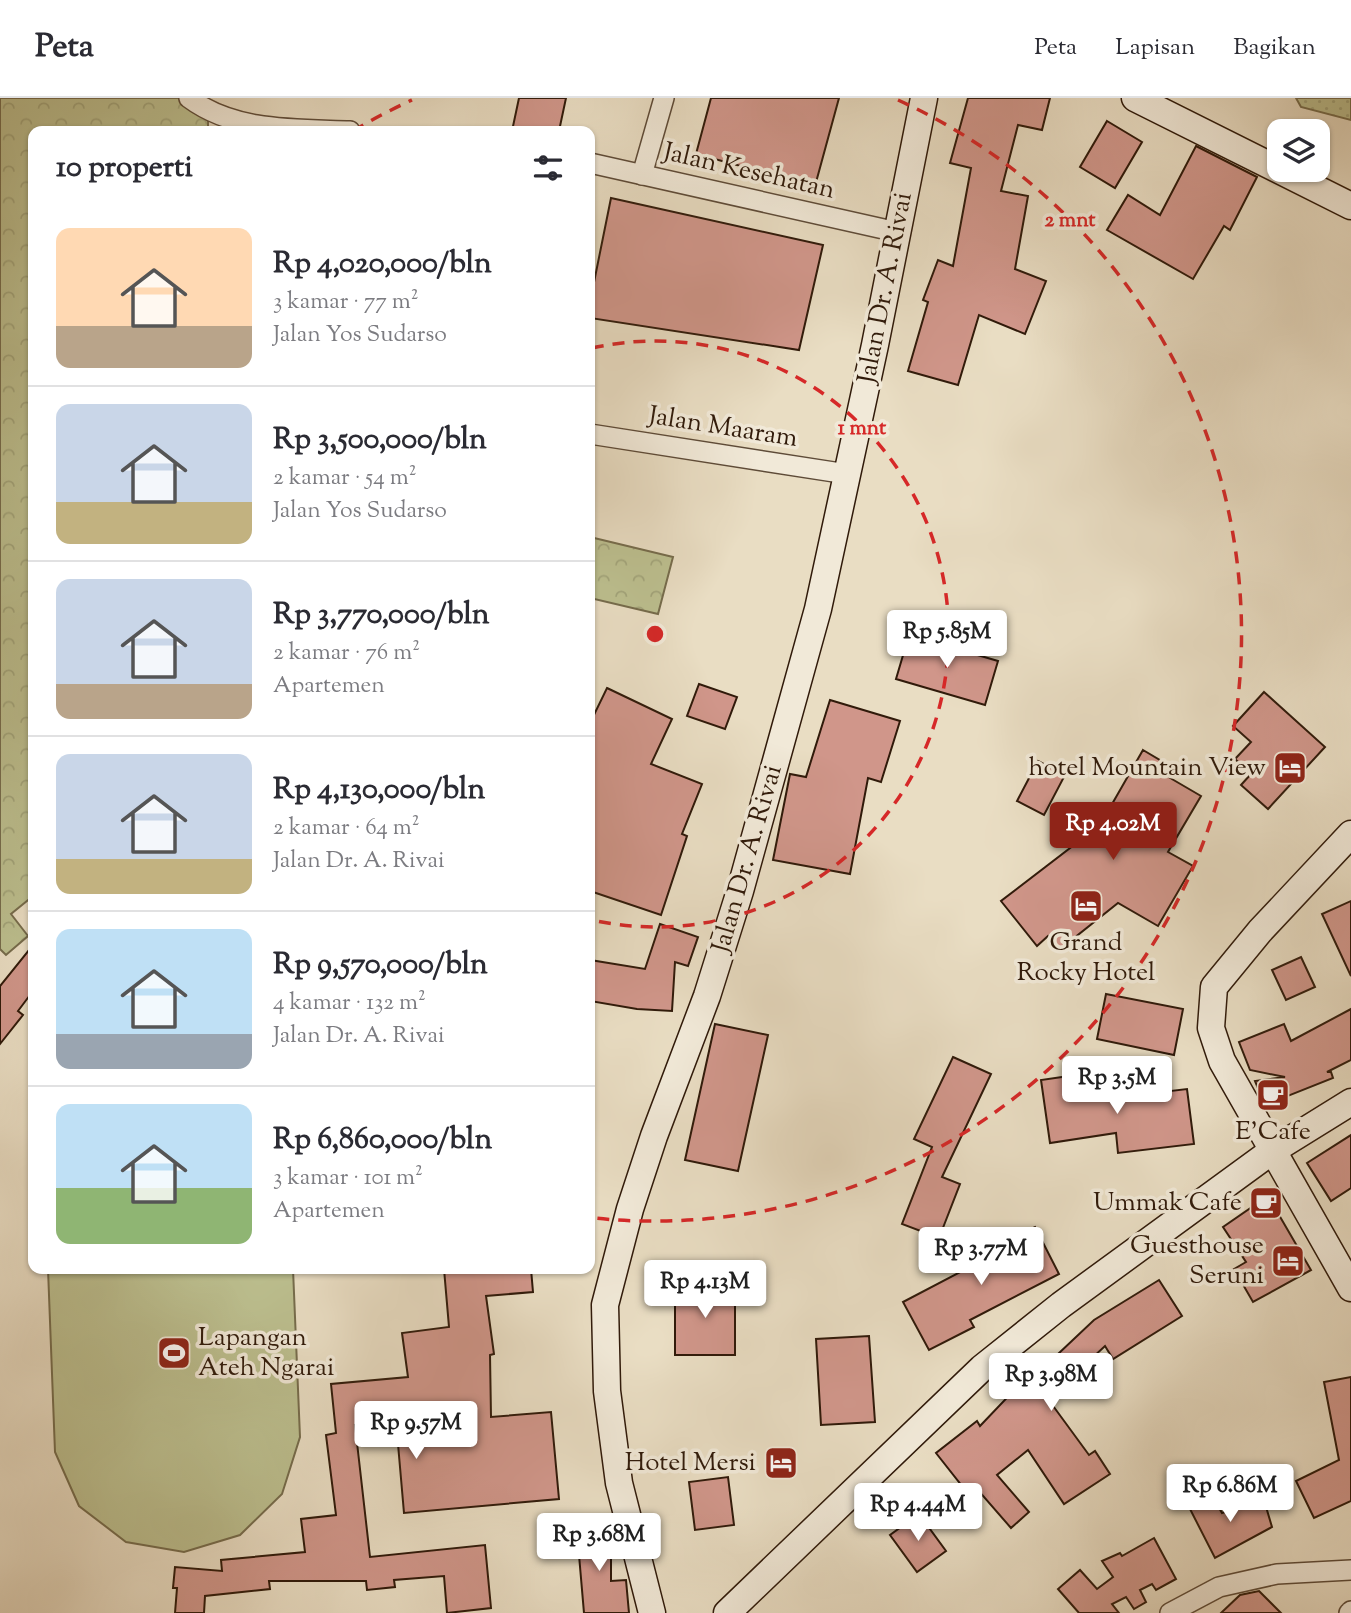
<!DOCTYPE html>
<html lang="id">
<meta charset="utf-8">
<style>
:root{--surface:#fff;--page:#f2f2f3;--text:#2b2b33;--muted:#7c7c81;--line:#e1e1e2;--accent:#8f2418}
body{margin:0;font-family:"Sorts Mill Goudy",serif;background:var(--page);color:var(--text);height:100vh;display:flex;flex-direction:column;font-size:26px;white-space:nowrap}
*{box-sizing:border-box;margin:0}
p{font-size:23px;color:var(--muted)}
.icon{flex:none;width:38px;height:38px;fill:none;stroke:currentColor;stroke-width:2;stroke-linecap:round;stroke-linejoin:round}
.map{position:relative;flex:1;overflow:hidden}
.sheet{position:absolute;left:28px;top:28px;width:567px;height:1148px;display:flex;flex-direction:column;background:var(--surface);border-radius:14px;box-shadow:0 2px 5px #0004}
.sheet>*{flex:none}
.buttons{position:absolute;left:1267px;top:21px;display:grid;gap:14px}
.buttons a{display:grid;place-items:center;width:63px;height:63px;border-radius:14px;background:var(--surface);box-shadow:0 2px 5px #0004;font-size:35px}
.price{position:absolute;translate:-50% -60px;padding:0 16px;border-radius:7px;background:#fff;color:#222;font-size:23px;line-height:46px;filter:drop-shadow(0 2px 4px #0008)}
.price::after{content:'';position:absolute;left:50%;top:42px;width:21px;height:16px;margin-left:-10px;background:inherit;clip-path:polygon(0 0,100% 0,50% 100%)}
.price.selected{background:var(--accent);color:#fff}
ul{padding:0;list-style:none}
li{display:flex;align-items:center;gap:21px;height:175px;padding:0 28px}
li+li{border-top:2px solid var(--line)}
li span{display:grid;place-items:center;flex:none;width:196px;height:140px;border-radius:14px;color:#555}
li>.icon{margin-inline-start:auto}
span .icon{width:84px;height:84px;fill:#fffc;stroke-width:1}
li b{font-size:30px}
h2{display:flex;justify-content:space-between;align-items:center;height:84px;padding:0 28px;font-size:30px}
header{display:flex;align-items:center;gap:42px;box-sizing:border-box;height:98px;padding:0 35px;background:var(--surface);border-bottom:2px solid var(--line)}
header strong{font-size:33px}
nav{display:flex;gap:38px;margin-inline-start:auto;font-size:24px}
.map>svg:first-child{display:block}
.green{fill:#bcbf8f;stroke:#766c4c;stroke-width:2}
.forest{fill:url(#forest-crowns);stroke:#766c4c;stroke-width:2}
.park{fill:url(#park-dots);stroke:#766c4c;stroke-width:2}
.building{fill:#d0968a;stroke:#301a0a;stroke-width:2}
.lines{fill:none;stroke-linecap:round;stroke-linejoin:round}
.street-casing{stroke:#5e4b38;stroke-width:22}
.secondary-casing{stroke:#301a0a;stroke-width:29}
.street{stroke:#f1e9d8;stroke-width:19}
.secondary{stroke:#f1e9d8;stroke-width:26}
.ring{fill:none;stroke:#d62828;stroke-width:3.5;stroke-dasharray:12 9}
.labels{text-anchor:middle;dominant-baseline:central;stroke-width:7;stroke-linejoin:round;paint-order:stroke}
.street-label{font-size:26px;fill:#301a0a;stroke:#f1e9d8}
.poi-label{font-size:26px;fill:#301a0a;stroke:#f1e9d8;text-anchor:end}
.centre{fill:#d62828;stroke:#f1e9d8;stroke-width:3.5}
.ring-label{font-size:21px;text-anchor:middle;font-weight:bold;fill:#d62828;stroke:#f1e9d8;stroke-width:7;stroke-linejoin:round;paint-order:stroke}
</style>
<header>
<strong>Peta</strong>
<nav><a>Peta</a><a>Lapisan</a><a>Bagikan</a></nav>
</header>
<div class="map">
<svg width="1351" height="1515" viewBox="0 0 1351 1515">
<defs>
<pattern id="forest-crowns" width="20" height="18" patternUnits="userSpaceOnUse" patternTransform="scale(1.75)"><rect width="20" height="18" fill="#bcbf8f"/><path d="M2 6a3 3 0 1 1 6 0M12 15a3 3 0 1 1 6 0" fill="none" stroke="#a2a47a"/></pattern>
<pattern id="park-dots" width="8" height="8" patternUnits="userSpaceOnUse" patternTransform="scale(1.75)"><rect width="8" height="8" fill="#bcbf8f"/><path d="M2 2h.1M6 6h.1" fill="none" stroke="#a2a47a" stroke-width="1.8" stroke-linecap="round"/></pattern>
</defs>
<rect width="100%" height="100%" fill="#e9ddc3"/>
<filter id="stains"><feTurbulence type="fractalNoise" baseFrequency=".00286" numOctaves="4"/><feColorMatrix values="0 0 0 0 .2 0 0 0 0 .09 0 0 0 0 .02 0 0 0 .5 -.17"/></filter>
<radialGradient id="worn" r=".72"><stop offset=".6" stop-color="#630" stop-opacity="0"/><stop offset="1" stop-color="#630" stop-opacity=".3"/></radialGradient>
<!-- green -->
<path class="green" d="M 48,1171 L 293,1171 L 300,1339 L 282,1396 L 240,1437 L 184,1454 L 126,1444 L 79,1408 L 55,1354 Z"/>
<!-- forest -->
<g class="forest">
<path d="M 0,0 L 191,0 L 208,15 L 208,33 L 33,33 L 33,798 L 11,816 L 28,838 L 6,857 L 0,851 Z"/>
<path d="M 590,439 L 673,459 L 658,516 L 590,500 Z"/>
</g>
<!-- park -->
<path class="park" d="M 1296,0 L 1351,0 L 1351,22 L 1301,9 Z"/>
<!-- building -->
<g class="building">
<path d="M 519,0 L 566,0 L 559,33 L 512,33 Z"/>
<path d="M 711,0 L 839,0 L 815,88 L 696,56 Z"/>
<path d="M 968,0 L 1050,0 L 1042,32 L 1018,27 L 1001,93 L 1028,98 L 1015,171 L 1046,183 L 1025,236 L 979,217 L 958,287 L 908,273 L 928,204 L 923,202 L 938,162 L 953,168 L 971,70 L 950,65 Z"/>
<path d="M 1107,23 L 1142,44 L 1115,90 L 1080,69 Z"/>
<path d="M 1196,48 L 1257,79 L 1230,132 L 1224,128 L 1193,181 L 1107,132 L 1128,97 L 1160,117 Z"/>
<path d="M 611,100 L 823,147 L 799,252 L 590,220 L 590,204 Z"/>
<path d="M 909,537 L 998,563 L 985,607 L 896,581 Z"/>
<path d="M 699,586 L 737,599 L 725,631 L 687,618 Z"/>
<path d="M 607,590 L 672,621 L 651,666 L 702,686 L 682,736 L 687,738 L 661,817 L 590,793 L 590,625 Z"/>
<path d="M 1264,594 L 1325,649 L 1268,711 L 1241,687 L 1251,676 L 1235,661 L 1251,644 L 1233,628 Z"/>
<path d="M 830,602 L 900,623 L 881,684 L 868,680 L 850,776 L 773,762 L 790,676 L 806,679 Z"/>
<path d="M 1143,652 L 1170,668 L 1165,677 L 1201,698 L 1168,754 L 1193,768 L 1158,828 L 1118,805 L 1059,852 L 1048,838 L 1037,848 L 1001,803 L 1100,727 Z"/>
<path d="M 1038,663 L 1065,677 L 1044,717 L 1017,703 Z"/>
<path d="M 1351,803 L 1351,878 L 1322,816 Z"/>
<path d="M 660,826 L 698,839 L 688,868 L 675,864 L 672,913 L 637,911 L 590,903 L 590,862 L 645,871 Z"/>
<path d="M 33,847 L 33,893 L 18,913 L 23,917 L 0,946 L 0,888 Z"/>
<path d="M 1301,859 L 1315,889 L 1286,902 L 1272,872 Z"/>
<path d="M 1106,896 L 1183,911 L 1174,957 L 1097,941 Z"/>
<path d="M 1351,911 L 1351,962 L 1327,974 L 1331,974 L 1333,980 L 1265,1007 L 1255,983 L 1285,979 L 1250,972 L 1239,944 L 1284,926 L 1291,943 Z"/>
<path d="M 715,926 L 768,937 L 738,1073 L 685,1062 Z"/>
<path d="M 953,959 L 991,976 L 942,1079 L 960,1086 L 939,1140 L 902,1126 L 932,1049 L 914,1041 Z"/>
<path d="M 1083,976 L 1086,1003 L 1187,991 L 1194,1046 L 1118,1055 L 1116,1035 L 1050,1045 L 1041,982 Z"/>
<path d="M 1351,1037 L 1351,1090 L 1331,1103 L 1307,1065 Z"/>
<path d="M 1268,1098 L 1311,1172 L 1253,1204 L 1234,1171 L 1246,1164 L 1223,1129 Z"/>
<path d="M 1035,1129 L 1059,1176 L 970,1222 L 974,1229 L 929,1252 L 903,1204 L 966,1171 L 962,1164 Z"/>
<path d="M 444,1171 L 531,1171 L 533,1194 L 486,1198 L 494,1256 L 490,1257 L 491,1319 L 551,1314 L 559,1401 L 404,1415 L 396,1323 L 355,1327 L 370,1459 L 485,1447 L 491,1510 L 447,1515 L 444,1478 L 394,1482 L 395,1489 L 367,1492 L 366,1483 L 269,1483 L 270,1491 L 205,1498 L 204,1515 L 175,1515 L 177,1490 L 173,1490 L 175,1469 L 222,1473 L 221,1462 L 305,1454 L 301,1421 L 336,1417 L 326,1337 L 336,1335 L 331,1286 L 408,1279 L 402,1235 L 449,1229 Z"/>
<path d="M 1159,1182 L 1182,1218 L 1113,1261 L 1105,1248 L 1048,1301 L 1089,1357 L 1095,1353 L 1110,1376 L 1064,1406 L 1028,1352 L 997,1377 L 1029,1414 L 1011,1430 L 978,1392 L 970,1398 L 936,1355 L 977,1323 L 980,1328 L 1020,1286 L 1023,1289 L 1094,1222 Z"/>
<rect x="675" y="1188" width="60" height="69"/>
<path d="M 869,1238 L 875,1324 L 821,1327 L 816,1241 Z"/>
<path d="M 1351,1279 L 1351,1403 L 1314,1420 L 1296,1383 L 1339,1362 L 1324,1284 Z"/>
<path d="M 728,1379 L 734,1427 L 695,1432 L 689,1384 Z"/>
<path d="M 1213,1399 L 1222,1415 L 1264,1402 L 1272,1429 L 1215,1460 L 1190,1411 Z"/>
<path d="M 919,1416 L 946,1453 L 917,1474 L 890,1437 Z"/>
<path d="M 572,1432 L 611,1432 L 611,1483 L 626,1482 L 629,1515 L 584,1515 L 579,1457 L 573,1457 Z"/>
<path d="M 1154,1440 L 1176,1481 L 1156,1492 L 1152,1486 L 1140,1492 L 1146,1504 L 1134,1511 L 1126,1499 L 1112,1506 L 1119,1515 L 1079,1515 L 1058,1491 L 1080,1472 L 1097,1491 L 1113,1479 L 1102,1463 L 1120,1455 L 1122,1458 Z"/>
<path d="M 1259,1493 L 1281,1515 L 1221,1515 L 1240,1497 Z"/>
</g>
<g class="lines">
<defs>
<g id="street">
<path d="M 189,0 C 235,34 295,31 350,33"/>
<path d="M 590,65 L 897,134"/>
<path d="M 642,77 L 664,0"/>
<path d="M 590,336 L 847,376"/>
<path d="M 1170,1515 L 1219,1489 L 1277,1476 L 1351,1472"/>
<path d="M 1349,1515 L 1351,1513"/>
</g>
<g id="secondary">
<path d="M 1135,0 L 1351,108"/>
<path d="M 1351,736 L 1260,833 L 1214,889 L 1211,930 L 1222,963 L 1351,1190"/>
<path d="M 652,1515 L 619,1385 L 607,1293 L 605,1207 L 630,1111 L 654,1038 L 707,898 L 740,793 L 818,511 L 875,247 L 924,0"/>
<path d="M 727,1515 L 982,1270 L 1061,1207 L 1272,1053 L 1351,1004"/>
</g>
</defs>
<!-- street casing -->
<use href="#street" class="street-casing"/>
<!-- secondary casing -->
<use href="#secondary" class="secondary-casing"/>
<!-- street -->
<use href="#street" class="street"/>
<!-- secondary -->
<use href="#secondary" class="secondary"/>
</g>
<!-- distance rings -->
<g class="ring">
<path d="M592 250A293 293 0 1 1 592 822"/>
<path d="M353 33A587 587 0 0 1 412 2M898 2A587 587 0 0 1 594 1120"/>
</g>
<!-- icons -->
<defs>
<symbol id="hotel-square" viewBox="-11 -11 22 22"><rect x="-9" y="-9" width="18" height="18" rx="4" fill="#8f2418" stroke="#f1e9d8"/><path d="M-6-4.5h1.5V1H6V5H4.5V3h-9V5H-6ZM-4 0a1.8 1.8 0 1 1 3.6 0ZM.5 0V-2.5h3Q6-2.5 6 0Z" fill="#fff"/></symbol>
<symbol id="cafe-square" viewBox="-11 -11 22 22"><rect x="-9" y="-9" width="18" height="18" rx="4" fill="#8f2418" stroke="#f1e9d8"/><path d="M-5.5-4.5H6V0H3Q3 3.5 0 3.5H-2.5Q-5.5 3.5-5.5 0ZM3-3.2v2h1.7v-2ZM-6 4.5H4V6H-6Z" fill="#fff"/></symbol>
<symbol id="stadium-square" viewBox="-11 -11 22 22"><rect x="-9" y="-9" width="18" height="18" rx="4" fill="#8f2418" stroke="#f1e9d8"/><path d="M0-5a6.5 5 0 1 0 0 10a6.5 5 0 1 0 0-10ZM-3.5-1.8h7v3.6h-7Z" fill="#fff"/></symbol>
</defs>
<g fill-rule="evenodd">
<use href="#hotel-square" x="1271" y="651" width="38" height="38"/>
<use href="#hotel-square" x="1067" y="789" width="38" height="38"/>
<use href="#cafe-square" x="1254" y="978" width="38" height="38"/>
<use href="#cafe-square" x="1247" y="1086" width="38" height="38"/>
<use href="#hotel-square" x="1269" y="1144" width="38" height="38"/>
<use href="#stadium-square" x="155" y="1236" width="38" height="38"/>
<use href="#hotel-square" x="762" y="1346" width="38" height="38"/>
</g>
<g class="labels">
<!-- street labels -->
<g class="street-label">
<text transform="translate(749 74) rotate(13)">Jalan Kesehatan</text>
<text transform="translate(886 190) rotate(-79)">Jalan Dr. A. Rivai</text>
<text transform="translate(723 330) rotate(9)">Jalan Maaram</text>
<text transform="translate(748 761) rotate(-74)">Jalan Dr. A. Rivai</text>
</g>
<!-- poi labels -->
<g class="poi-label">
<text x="1266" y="670">hotel Mountain View</text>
<text x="1086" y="845" text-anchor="middle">Grand<tspan x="1086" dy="30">Rocky Hotel</tspan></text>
<text x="1273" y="1034" text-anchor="middle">E'Cafe</text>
<text x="1242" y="1105">Ummak Cafe</text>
<text x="1264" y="1148">Guesthouse<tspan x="1264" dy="30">Seruni</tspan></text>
<text x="198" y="1240" text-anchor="start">Lapangan<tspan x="198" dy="30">Ateh Ngarai</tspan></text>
<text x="756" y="1365">Hotel Mersi</text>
</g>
</g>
<circle cx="655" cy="536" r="10" class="centre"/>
<g class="ring-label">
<text x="1070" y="128">2 mnt</text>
<text x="862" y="336">1 mnt</text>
</g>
<rect width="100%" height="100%" filter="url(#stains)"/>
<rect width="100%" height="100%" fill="url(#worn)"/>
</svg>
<div class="buttons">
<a><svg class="icon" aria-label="layers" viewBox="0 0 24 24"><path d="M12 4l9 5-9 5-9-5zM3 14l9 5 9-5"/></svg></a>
</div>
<b class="price" style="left:947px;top:572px">Rp 5.85M</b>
<b class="price selected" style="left:1113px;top:764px">Rp 4.02M</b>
<b class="price" style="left:1117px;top:1018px">Rp 3.5M</b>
<b class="price" style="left:981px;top:1189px">Rp 3.77M</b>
<b class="price" style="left:705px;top:1222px">Rp 4.13M</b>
<b class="price" style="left:1051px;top:1315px">Rp 3.98M</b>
<b class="price" style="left:416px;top:1363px">Rp 9.57M</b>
<b class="price" style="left:1230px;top:1426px">Rp 6.86M</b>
<b class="price" style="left:918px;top:1445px">Rp 4.44M</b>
<b class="price" style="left:599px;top:1475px">Rp 3.68M</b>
<section class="sheet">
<h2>10 properti<svg class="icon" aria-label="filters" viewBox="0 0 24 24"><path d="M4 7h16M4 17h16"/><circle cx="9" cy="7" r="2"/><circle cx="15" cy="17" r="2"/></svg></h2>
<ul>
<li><span style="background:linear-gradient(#ffd9b3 70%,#b9a48a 0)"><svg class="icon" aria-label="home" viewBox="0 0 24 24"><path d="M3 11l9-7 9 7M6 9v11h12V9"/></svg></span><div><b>Rp 4,020,000/bln</b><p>3 kamar · 77 m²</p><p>Jalan Yos Sudarso</p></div></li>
<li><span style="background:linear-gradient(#c9d6e8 70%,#c2b280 0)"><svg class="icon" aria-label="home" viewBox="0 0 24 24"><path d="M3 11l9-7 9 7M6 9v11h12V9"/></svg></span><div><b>Rp 3,500,000/bln</b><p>2 kamar · 54 m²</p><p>Jalan Yos Sudarso</p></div></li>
<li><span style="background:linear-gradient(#c9d6e8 75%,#b9a48a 0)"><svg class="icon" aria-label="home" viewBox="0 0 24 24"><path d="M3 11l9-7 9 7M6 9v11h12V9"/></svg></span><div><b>Rp 3,770,000/bln</b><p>2 kamar · 76 m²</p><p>Apartemen</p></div></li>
<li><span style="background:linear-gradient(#c9d6e8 75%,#c2b280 0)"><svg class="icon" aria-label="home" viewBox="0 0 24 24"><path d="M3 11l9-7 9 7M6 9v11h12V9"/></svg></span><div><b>Rp 4,130,000/bln</b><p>2 kamar · 64 m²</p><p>Jalan Dr. A. Rivai</p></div></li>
<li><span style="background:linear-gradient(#bfe0f5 75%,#9aa5b1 0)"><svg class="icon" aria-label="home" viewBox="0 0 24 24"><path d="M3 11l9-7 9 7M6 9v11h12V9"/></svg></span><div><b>Rp 9,570,000/bln</b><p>4 kamar · 132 m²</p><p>Jalan Dr. A. Rivai</p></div></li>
<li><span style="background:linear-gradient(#bfe0f5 60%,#8fb573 0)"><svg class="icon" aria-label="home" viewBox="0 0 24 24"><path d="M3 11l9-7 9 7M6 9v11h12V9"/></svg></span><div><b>Rp 6,860,000/bln</b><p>3 kamar · 101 m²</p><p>Apartemen</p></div></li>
</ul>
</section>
</div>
